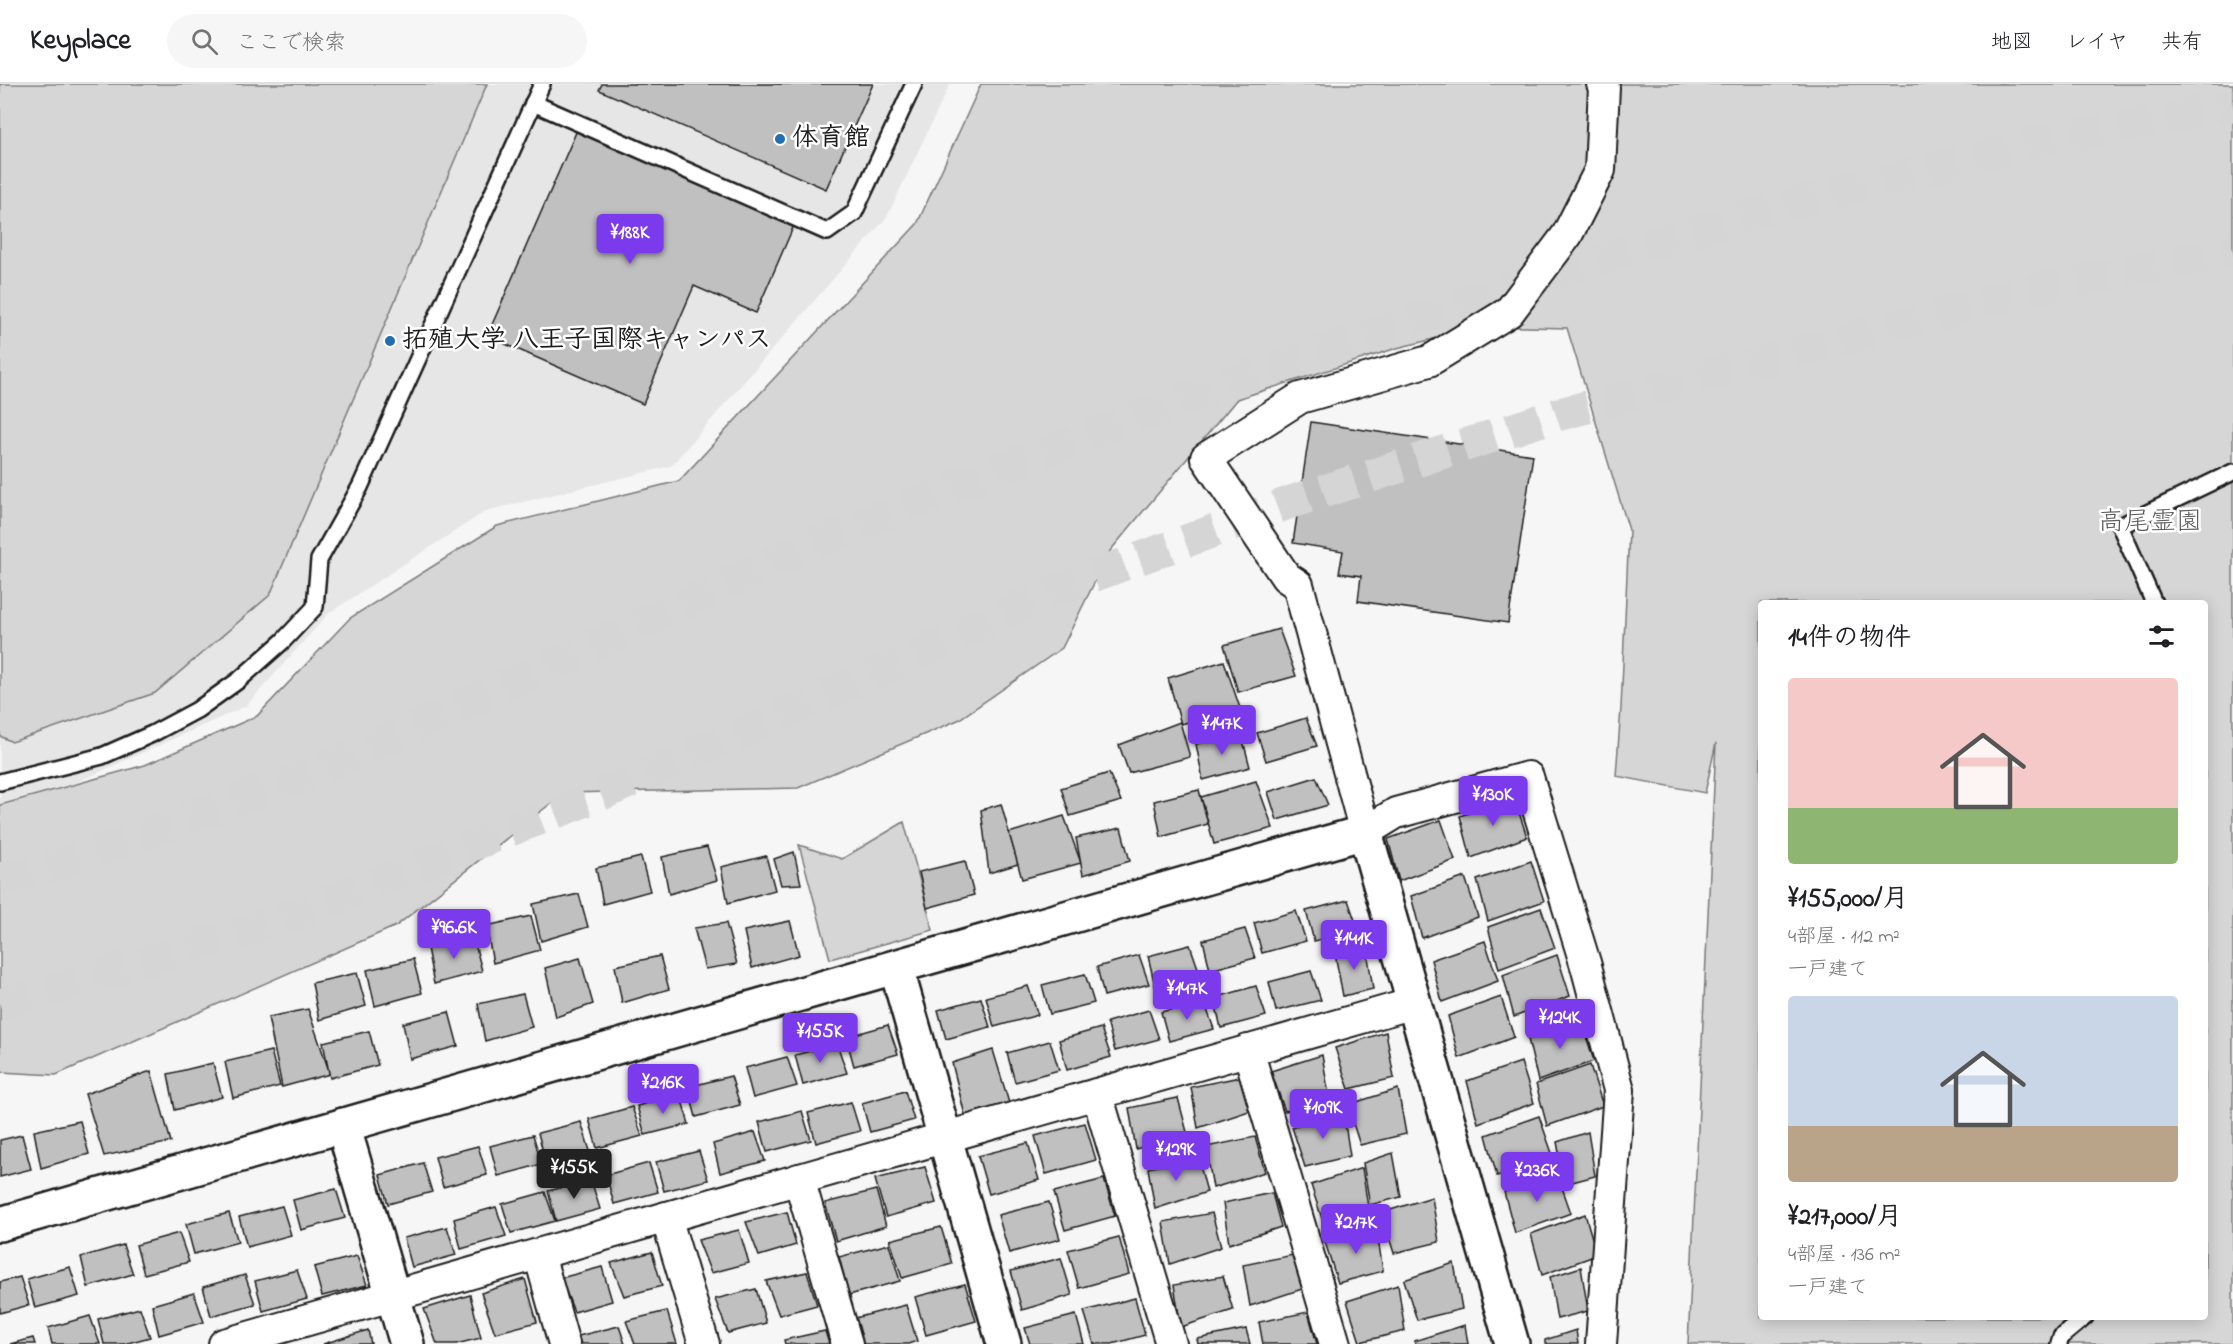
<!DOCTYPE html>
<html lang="ja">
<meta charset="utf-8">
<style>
:root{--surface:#fff;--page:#f6f6f6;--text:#202124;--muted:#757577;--line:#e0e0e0;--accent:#7c3aed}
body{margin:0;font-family:"Indie Flower","Klee One",sans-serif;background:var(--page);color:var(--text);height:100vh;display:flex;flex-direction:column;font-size:22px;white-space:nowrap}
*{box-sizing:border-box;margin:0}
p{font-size:20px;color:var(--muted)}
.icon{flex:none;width:33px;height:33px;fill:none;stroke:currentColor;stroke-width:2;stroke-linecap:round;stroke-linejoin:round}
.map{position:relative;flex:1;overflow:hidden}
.drawer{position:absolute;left:1758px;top:516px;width:450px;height:720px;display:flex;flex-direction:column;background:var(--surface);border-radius:6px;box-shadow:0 3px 15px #0003}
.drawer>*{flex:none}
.price{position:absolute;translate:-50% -51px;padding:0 14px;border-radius:6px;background:var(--accent);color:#fff;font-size:20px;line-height:39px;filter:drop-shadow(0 2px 3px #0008)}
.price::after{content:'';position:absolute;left:50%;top:36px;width:18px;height:14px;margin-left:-9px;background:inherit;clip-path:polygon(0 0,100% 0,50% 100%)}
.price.current{background:#222;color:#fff}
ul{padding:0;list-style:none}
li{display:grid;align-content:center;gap:12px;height:318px;padding:0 30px}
li span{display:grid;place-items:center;height:186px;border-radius:6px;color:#555}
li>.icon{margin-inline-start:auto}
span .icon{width:108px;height:108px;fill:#fffc;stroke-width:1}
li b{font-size:26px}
h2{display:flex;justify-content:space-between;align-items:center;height:72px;padding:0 30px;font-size:26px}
header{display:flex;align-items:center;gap:36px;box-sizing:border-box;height:84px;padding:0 30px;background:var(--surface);border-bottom:2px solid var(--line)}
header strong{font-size:28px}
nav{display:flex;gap:33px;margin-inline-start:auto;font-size:21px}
.search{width:420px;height:54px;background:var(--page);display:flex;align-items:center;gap:15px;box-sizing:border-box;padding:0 21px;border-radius:33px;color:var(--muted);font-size:22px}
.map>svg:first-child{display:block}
.built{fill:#e6e6e6}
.green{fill:#d6d6d6;stroke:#797979;stroke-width:1.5;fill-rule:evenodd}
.building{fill:#c0c0c0;stroke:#1c1c1c;stroke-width:1.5}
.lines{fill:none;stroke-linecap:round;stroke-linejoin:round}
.highway-tunnel{stroke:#d5d5d5;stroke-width:33;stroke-dasharray:33 16;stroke-linecap:butt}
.lane-casing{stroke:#1c1c1c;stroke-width:20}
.street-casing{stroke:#1c1c1c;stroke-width:34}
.secondary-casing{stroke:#1c1c1c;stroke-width:38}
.lane{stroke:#fff;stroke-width:15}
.street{stroke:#fff;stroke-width:30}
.secondary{stroke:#fff;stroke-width:33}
.poi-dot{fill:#1f6fb2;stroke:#fff;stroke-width:2}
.labels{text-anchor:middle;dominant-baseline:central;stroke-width:5;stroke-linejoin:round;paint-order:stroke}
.poi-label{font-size:26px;font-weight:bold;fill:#1c1c1c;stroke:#fff;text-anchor:start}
.park-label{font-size:26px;fill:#5d5d5d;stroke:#fff}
</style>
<header>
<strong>Keyplace</strong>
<div class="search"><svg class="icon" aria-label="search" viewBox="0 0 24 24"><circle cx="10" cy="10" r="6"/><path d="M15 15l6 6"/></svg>ここで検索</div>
<nav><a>地図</a><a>レイヤ</a><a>共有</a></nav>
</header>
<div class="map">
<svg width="2233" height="1260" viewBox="0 0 2233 1260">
<rect width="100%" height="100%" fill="#f6f6f6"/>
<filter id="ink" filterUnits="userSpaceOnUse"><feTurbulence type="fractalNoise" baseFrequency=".0167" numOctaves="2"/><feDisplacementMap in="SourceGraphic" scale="12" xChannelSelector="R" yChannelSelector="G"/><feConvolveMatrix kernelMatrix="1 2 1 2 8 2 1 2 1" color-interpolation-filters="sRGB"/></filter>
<g filter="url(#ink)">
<!-- built -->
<path class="built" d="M 0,0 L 950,0 L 887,133 L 671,382 L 486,427 L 329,529 L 246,622 L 0,733 Z"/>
<!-- green -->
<g class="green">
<path d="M 0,0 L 487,0 L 270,511 L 155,609 L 12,658 L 0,652 Z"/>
<path d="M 981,0 L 2233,0 L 2233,1260 L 1688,1260 L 1716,659 L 1705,709 L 1616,692 L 1621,624 L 1629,446 L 1567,244 L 1487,242 L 1397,264 L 1237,315 L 1110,467 L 1062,564 L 958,636 L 798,704 L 564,709 L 396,842 L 56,991 L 0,988 L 0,721 L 145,681 L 257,632 L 350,534 L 497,442 L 679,397 L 917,140 ZM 1761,519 L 2205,519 L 2205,1233 L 1761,1233 Z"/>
<path d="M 904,738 L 933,846 L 830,875 L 799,761 L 842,775 Z"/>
</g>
<!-- building -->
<g class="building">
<path d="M 602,0 L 873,0 L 826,105 L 599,6 Z"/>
<path d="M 577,46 L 795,139 L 756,229 L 694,202 L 643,320 L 487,252 Z"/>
<path d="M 1311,338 L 1533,371 L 1508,539 L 1358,517 L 1361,492 L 1339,489 L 1343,467 L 1293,459 Z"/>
<path d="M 1279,545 L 1296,592 L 1238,608 L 1224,561 Z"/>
<path d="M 1224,577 L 1240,624 L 1181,640 L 1168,594 Z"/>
<path d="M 1306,634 L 1317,662 L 1266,677 L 1257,649 Z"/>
<path d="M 1180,638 L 1190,673 L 1129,689 L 1119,661 Z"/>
<path d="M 1241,649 L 1250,683 L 1203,696 L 1196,660 Z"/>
<path d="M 1109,689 L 1121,717 L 1070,732 L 1061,704 Z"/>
<path d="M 1316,693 L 1328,721 L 1277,736 L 1268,708 Z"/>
<path d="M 1256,697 L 1273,744 L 1214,760 L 1201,713 Z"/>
<path d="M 1199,706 L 1208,740 L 1161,753 L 1154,717 Z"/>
<path d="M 1514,713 L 1527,753 L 1471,774 L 1460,732 Z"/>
<path d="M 1001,720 L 1018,780 L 989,789 L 981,726 Z"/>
<path d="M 1064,732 L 1081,779 L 1022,795 L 1009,749 Z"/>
<path d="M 1441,736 L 1455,776 L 1399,797 L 1388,755 Z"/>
<path d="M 1121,744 L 1130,777 L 1083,791 L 1076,754 Z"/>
<path d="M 707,763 L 717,796 L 669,810 L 662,773 Z"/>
<path d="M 794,768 L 801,800 L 781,801 L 774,775 Z"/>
<path d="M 766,772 L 775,806 L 728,819 L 721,783 Z"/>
<path d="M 641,773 L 650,807 L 603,820 L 596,784 Z"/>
<path d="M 965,777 L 974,811 L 927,824 L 919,788 Z"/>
<path d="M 1531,777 L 1544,817 L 1488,837 L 1477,796 Z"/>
<path d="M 1465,793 L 1478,833 L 1422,854 L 1411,812 Z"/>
<path d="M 579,810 L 588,843 L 541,857 L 533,820 Z"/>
<path d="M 1348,816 L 1358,845 L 1314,857 L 1306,827 Z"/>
<path d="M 1541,824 L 1555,864 L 1499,885 L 1488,843 Z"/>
<path d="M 1296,827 L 1306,857 L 1262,869 L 1254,839 Z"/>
<path d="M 531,832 L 540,866 L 493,879 L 486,842 Z"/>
<path d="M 790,837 L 799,871 L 752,884 L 744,847 Z"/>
<path d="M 726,839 L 737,880 L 705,885 L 694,844 Z"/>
<path d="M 1245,845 L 1255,874 L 1210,886 L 1203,856 Z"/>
<path d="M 473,852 L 482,887 L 434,900 L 427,864 Z"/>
<path d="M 1485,857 L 1498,897 L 1442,918 L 1431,876 Z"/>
<path d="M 1366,860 L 1373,905 L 1343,912 L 1335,870 Z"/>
<path d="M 1190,861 L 1200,890 L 1155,902 L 1148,872 Z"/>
<path d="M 1139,871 L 1149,900 L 1104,912 L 1097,883 Z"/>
<path d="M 1557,871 L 1570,912 L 1514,933 L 1503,891 Z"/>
<path d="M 660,872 L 669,905 L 622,919 L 615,882 Z"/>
<path d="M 580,874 L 593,920 L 556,933 L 545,884 Z"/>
<path d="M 413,875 L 422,909 L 375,922 L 367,886 Z"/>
<path d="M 1311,887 L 1321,916 L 1276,927 L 1269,898 Z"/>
<path d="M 357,889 L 366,922 L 319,936 L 312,899 Z"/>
<path d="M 1085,890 L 1094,919 L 1050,930 L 1042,901 Z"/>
<path d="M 1028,902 L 1038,931 L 994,943 L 986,913 Z"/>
<path d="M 1256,902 L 1266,932 L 1221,944 L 1214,914 Z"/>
<path d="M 523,910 L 532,943 L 485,957 L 478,920 Z"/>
<path d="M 1501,913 L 1514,953 L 1459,974 L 1448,932 Z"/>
<path d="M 981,914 L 990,943 L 946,955 L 938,926 Z"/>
<path d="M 1204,917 L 1214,945 L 1169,957 L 1161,928 Z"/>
<path d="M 308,925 L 330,990 L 282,1003 L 268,933 Z"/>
<path d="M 1149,926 L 1159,955 L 1115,967 L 1107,938 Z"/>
<path d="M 449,928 L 458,962 L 410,975 L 403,939 Z"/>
<path d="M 1581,936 L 1594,977 L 1538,997 L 1528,955 Z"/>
<path d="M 888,941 L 898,970 L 854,982 L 846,953 Z"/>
<path d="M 1101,944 L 1111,973 L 1067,986 L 1059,956 Z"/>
<path d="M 369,947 L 378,981 L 330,994 L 323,958 Z"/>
<path d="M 1386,948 L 1394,994 L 1349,1005 L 1335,964 Z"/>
<path d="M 1050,957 L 1059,986 L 1015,998 L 1007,969 Z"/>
<path d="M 837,960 L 847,989 L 803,1001 L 795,971 Z"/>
<path d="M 993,966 L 1009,1019 L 965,1031 L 952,979 Z"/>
<path d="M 271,967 L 280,1002 L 233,1014 L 225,978 Z"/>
<path d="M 1322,971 L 1330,1017 L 1285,1027 L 1271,987 Z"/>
<path d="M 787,973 L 797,1002 L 753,1014 L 745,984 Z"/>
<path d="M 1521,978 L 1534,1019 L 1478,1039 L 1467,997 Z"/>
<path d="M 213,979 L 222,1013 L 175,1026 L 168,990 Z"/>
<path d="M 1590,981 L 1603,1022 L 1547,1042 L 1536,1000 Z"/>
<path d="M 151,987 L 171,1058 L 104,1072 L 85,1010 Z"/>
<path d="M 731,992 L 740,1021 L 696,1033 L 688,1003 Z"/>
<path d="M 1240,993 L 1249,1027 L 1198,1044 L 1191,1003 Z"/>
<path d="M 1398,1005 L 1406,1050 L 1360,1061 L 1347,1021 Z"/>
<path d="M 905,1007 L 914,1036 L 870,1048 L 862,1019 Z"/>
<path d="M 680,1010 L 689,1040 L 645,1051 L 637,1022 Z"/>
<path d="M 1178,1014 L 1187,1048 L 1136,1065 L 1129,1024 Z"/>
<path d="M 851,1018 L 860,1047 L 816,1059 L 808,1029 Z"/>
<path d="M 632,1023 L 642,1052 L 597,1064 L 589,1035 Z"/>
<path d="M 802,1027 L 811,1056 L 767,1068 L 759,1038 Z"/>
<path d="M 1343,1027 L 1350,1072 L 1305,1083 L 1292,1043 Z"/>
<path d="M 1539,1032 L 1553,1072 L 1497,1092 L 1486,1051 Z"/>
<path d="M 80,1037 L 89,1070 L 41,1084 L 34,1047 Z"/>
<path d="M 581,1038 L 590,1067 L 546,1079 L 538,1049 Z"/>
<path d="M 1085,1039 L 1096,1076 L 1046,1090 L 1035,1052 Z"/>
<path d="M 755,1048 L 765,1077 L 720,1089 L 713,1060 Z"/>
<path d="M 1588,1048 L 1595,1092 L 1565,1100 L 1557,1058 Z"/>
<path d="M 22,1051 L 31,1085 L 0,1093 L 0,1056 Z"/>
<path d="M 533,1051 L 542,1080 L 498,1092 L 490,1062 Z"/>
<path d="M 1255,1053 L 1265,1088 L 1213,1104 L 1206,1063 Z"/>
<path d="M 1028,1059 L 1039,1096 L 989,1110 L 978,1072 Z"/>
<path d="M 478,1062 L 487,1091 L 443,1103 L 435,1073 Z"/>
<path d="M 699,1067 L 708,1096 L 664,1107 L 656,1078 Z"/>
<path d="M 1393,1069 L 1401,1113 L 1370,1121 L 1363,1079 Z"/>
<path d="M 1198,1074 L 1207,1108 L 1155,1125 L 1148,1084 Z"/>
<path d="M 423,1079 L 432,1108 L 388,1120 L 380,1091 Z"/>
<path d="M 649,1079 L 658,1108 L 614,1120 L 606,1091 Z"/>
<path d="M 925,1083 L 936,1119 L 886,1133 L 875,1095 Z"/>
<path d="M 1362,1084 L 1369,1130 L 1324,1141 L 1311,1101 Z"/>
<path d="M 1557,1089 L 1571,1129 L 1515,1149 L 1504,1108 Z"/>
<path d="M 1104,1095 L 1115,1132 L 1065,1146 L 1054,1108 Z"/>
<path d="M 591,1096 L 600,1125 L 556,1137 L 548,1107 Z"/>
<path d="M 336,1105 L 345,1134 L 301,1146 L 293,1116 Z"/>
<path d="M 876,1106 L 886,1142 L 836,1157 L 825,1119 Z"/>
<path d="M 545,1108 L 555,1137 L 511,1149 L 502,1120 Z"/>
<path d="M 1272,1109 L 1281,1143 L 1229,1160 L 1223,1119 Z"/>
<path d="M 1432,1113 L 1439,1158 L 1394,1169 L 1381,1129 Z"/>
<path d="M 1049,1118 L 1060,1155 L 1009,1169 L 998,1131 Z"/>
<path d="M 282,1122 L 291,1151 L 247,1163 L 239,1133 Z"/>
<path d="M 496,1123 L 506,1152 L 461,1165 L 454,1135 Z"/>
<path d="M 787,1128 L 796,1161 L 759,1172 L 746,1138 Z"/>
<path d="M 229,1129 L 238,1158 L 194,1170 L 186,1140 Z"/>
<path d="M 1212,1129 L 1221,1163 L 1170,1180 L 1163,1138 Z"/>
<path d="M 1585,1130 L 1597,1171 L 1542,1191 L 1531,1150 Z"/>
<path d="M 1376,1142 L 1383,1187 L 1338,1199 L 1325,1158 Z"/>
<path d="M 447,1143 L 456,1171 L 412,1183 L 404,1154 Z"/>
<path d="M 941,1143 L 952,1180 L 902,1194 L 890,1156 Z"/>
<path d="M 739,1146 L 749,1179 L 711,1189 L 698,1156 Z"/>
<path d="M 179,1149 L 189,1178 L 144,1190 L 136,1161 Z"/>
<path d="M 1119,1153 L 1129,1190 L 1079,1204 L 1068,1166 Z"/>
<path d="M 889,1160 L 900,1197 L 849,1211 L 839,1173 Z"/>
<path d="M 123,1161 L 133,1190 L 88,1203 L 81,1173 Z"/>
<path d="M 652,1168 L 662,1202 L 624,1212 L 611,1179 Z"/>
<path d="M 1293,1171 L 1302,1205 L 1250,1222 L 1243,1181 Z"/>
<path d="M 357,1172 L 367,1201 L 322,1212 L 314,1183 Z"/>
<path d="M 1061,1174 L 1072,1211 L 1022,1226 L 1011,1187 Z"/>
<path d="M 1454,1179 L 1462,1225 L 1417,1236 L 1404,1196 Z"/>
<path d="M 70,1183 L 79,1212 L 35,1224 L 27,1195 Z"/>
<path d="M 602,1183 L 612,1217 L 574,1228 L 561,1194 Z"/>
<path d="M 1581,1183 L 1588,1227 L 1557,1235 L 1550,1193 Z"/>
<path d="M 297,1186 L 307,1215 L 263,1227 L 255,1197 Z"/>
<path d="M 807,1188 L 817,1221 L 779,1231 L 766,1197 Z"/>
<path d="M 245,1191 L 255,1220 L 211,1232 L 203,1203 Z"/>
<path d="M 1223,1192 L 1233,1226 L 1181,1243 L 1174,1201 Z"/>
<path d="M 20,1193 L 29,1221 L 0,1229 L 0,1198 Z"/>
<path d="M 525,1195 L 537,1238 L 495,1249 L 481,1209 Z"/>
<path d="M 965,1200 L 976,1237 L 926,1251 L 915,1213 Z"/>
<path d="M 1398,1201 L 1405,1247 L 1360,1258 L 1347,1217 Z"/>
<path d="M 756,1205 L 766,1239 L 728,1249 L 715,1215 Z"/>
<path d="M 194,1209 L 204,1238 L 159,1251 L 152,1221 Z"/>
<path d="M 470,1211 L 481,1254 L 456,1260 L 437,1260 L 424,1225 Z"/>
<path d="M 1135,1214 L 1145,1251 L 1112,1260 L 1094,1260 L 1084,1227 Z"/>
<path d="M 906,1221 L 917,1257 L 908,1260 L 863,1260 L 855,1234 Z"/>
<path d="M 140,1224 L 150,1253 L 124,1260 L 104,1260 L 98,1235 Z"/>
<path d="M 667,1227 L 677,1260 L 635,1260 L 626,1237 Z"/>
<path d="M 1308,1228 L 1317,1260 L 1263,1260 L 1259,1238 Z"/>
<path d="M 1076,1231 L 1084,1260 L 1030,1260 L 1025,1244 Z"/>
<path d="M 90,1232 L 100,1260 L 52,1260 L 48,1244 Z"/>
<path d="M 1465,1241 L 1468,1260 L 1415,1260 L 1414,1257 Z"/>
<path d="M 619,1242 L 625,1260 L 581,1260 L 578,1252 Z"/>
<path d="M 1246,1245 L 1250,1260 L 1198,1260 L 1197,1255 Z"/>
<path d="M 368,1246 L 371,1260 L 323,1260 Z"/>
<path d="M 1576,1246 L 1578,1260 L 1545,1260 L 1545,1256 Z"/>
<path d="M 825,1247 L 829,1260 L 785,1260 L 784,1256 Z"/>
<path d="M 33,1254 L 35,1260 L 10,1260 Z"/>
</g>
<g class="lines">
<!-- highway-tunnel -->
<g class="highway-tunnel">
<path d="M 0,795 L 63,779 L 314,688 L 584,566 L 809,461 L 999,385 L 1247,292 L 1529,197 L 1769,125 L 2039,58 L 2233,21"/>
<path d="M 0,921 L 278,837 L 597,712 L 863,595 L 1047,509 L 1291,418 L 1560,330 L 2024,208 L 2233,167"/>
</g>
<defs>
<g id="lane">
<path d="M 533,19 L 827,148 L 854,129 L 914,0"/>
<path d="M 2154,519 L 2120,442 L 2233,388"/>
<path d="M 0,698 L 102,672 L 152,650 L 197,626 L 239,596 L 283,557 L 315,523 L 319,476 L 360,403 L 542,0"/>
<path d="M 2059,1260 L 2061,1253 L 2085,1233"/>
</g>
<g id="street">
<path d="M 1248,966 L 1335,1260"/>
<path d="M 1097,1010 L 1171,1260"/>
<path d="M 799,1095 L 847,1260"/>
<path d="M 666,1133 L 704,1260"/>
<path d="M 539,1170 L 564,1260"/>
<path d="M 224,1260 L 1414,919"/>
<path d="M 1601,1260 L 1619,1006 L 1586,882 L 1528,693 L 1396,729 L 1365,748 L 1298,501 L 1286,493 L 1206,374 L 1300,314 L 1429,277 L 1509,228 L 1567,151 L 1600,86 L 1604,3 L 1602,0"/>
</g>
<g id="secondary">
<path d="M 896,883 L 1004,1260"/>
<path d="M 343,1041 L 407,1260"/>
<path d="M 0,1140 L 1365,748 L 1512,1260"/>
</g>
</defs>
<!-- lane casing -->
<use href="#lane" class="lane-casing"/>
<!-- street casing -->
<use href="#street" class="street-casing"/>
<!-- secondary casing -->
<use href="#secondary" class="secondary-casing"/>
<!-- lane -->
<use href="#lane" class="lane"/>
<!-- street -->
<use href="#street" class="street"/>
<!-- secondary -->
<use href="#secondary" class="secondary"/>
</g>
</g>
<!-- markers -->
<g class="poi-dot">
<circle cx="780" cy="55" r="6"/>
<circle cx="390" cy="257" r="6"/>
</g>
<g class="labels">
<!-- poi labels -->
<g class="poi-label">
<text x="792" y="55">体育館</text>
<text x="402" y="257">拓殖大学 八王子国際キャンパス</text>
</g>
<!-- park labels -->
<g class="park-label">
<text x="2150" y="439">高尾霊園</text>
</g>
</g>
</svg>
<b class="price" style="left:630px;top:181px">¥188K</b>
<b class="price" style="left:1222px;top:672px">¥147K</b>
<b class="price" style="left:1493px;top:743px">¥130K</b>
<b class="price" style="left:454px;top:876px">¥96.6K</b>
<b class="price" style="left:1354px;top:887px">¥141K</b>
<b class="price" style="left:1187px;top:937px">¥147K</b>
<b class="price" style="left:1560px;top:966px">¥124K</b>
<b class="price" style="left:820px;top:980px">¥155K</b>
<b class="price" style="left:663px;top:1031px">¥216K</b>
<b class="price" style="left:1323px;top:1056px">¥109K</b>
<b class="price" style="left:1176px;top:1098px">¥129K</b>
<b class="price current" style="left:574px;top:1116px">¥155K</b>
<b class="price" style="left:1537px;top:1119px">¥236K</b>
<b class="price" style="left:1356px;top:1171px">¥217K</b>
<section class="drawer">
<h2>14件の物件<svg class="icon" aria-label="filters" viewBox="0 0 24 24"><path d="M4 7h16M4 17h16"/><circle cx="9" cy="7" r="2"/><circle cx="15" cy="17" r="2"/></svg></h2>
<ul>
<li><span style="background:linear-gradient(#f6c9c9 70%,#8fb573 0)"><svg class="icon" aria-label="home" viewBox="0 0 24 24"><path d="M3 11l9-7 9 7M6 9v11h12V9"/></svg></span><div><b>¥155,000/月</b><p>4部屋 · 112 m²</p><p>一戸建て</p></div></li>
<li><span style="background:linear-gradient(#c9d6e8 70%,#b9a48a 0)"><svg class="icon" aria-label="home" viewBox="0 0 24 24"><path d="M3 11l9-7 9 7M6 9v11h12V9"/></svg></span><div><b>¥217,000/月</b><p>4部屋 · 136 m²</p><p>一戸建て</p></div></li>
</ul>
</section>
</div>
